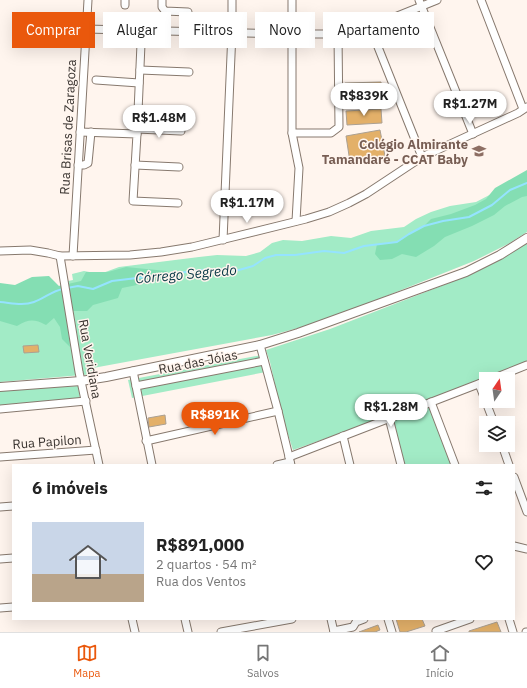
<!DOCTYPE html>
<html lang="pt">
<meta charset="utf-8">
<style>
:root{--surface:#fff;--page:#f6f6f6;--text:#222;--muted:#767676;--line:#e0e0e0;--accent:#ea580c}
body{margin:0;font-family:"IBM Plex Sans",sans-serif;background:var(--page);color:var(--text);height:100vh;display:flex;flex-direction:column;font-size:15px;white-space:nowrap}
*{box-sizing:border-box;margin:0}
p{font-size:13px;color:var(--muted)}
.icon{flex:none;width:22px;height:22px;fill:none;stroke:currentColor;stroke-width:2;stroke-linecap:round;stroke-linejoin:round}
.map{position:relative;flex:1;overflow:hidden}
.details{position:absolute;left:12px;top:464px;width:503px;height:156px;display:flex;flex-direction:column;background:var(--surface);border-radius:0px;box-shadow:0 4px 16px #0002}
.details>*{flex:none}
.top-card{position:absolute;left:12px;top:12px;width:503px;height:36px;display:flex;gap:8px}
.needle{width:26px;rotate:13deg}
.tools{position:absolute;left:479px;top:372px;display:grid;gap:8px}
.tools a{display:grid;place-items:center;width:36px;height:36px;border-radius:0px;background:var(--surface);box-shadow:0 4px 16px #0002;font-size:20px}
.price{position:absolute;translate:-50% -34px;padding:0 9px;border-radius:14px;background:#fff;color:#222;font-size:13px;line-height:26px;filter:drop-shadow(0 1px 2px #0008)}
.price::after{content:'';position:absolute;left:50%;top:24px;width:12px;height:9px;margin-left:-6px;background:inherit;clip-path:polygon(0 0,100% 0,50% 100%)}
.price.current{background:var(--accent);color:#fff}
ul{padding:0;list-style:none}
li{display:flex;align-items:center;gap:12px;height:100px;padding:0 20px}
li+li{border-top:1px solid var(--line)}
li span{display:grid;place-items:center;flex:none;width:112px;height:80px;border-radius:0px;color:#555}
li>.icon{margin-inline-start:auto}
span .icon{width:48px;height:48px;fill:#fffc;stroke-width:1}
li b{font-size:17px}
h2{display:flex;justify-content:space-between;align-items:center;height:48px;padding:0 20px;font-size:17px}
.pill{padding:0 14px;border-radius:0px;background:var(--surface);box-shadow:0 4px 16px #0002;font-size:14px;line-height:36px}
.pill.current{background:var(--accent);color:#fff}
.tab-bar{display:flex;justify-content:space-around;align-items:center;height:56px;border-top:1px solid var(--line);background:var(--surface);font-size:11px;color:var(--muted)}
.tab-bar a{display:grid;justify-items:center;gap:2px}
.tab-bar .current{color:var(--accent)}
.map>svg:first-child{display:block}
.green{fill:#a2ebc6}
.forest{fill:#84deb3}
.lines{fill:none;stroke-linecap:round;stroke-linejoin:round}
.stream{stroke:#95e3ff;stroke-width:2}
.building{fill:#e3b069;stroke:#aba092}
.minor-casing{stroke:#87796e;stroke-width:9}
.major-casing{stroke:#87796e;stroke-width:10}
.minor{stroke:#fff;stroke-width:7}
.major{stroke:#fff;stroke-width:8}
.labels{text-anchor:middle;dominant-baseline:central;stroke-width:3;stroke-linejoin:round;paint-order:stroke}
.street-label{font-size:13px;fill:#38322e;stroke:#fff5ee}
.education-label{font-size:13px;font-weight:bold;fill:#785e54;stroke:#fff5ee;text-anchor:end}
.water-label{font-size:14px;font-style:italic;fill:#043644;stroke:#fff5ee}
</style>
<div class="map">
<svg width="527" height="632" viewBox="0 0 527 632">
<rect width="100%" height="100%" fill="#fff5ee"/>
<!-- green -->
<g class="green">
<path d="M 527,172 L 527,232 L 508,244 L 474,261 L 331,318 L 302,327 L 272,335 L 93,368 L 94,374 L 0,382 L 0,294 L 47,293 L 68,281 L 73,280 L 72,274 L 84,271 L 100,274 L 119,267 L 199,257 L 217,255 L 246,256 L 260,252 L 272,243 L 283,240 L 302,241 L 331,236 L 351,238 L 371,231 L 404,227 L 416,219 L 431,212 L 450,206 L 476,202 L 499,190 Z"/>
<path d="M 527,243 L 527,361 L 427,400 L 452,465 L 405,465 L 392,415 L 293,450 L 282,416 L 270,362 L 266,350 L 330,329 L 467,276 L 501,259 Z"/>
<path d="M 262,355 L 266,372 L 132,398 L 128,380 Z"/>
<path d="M 78,386 L 80,398 L 0,406 L 0,390 Z"/>
</g>
<!-- forest -->
<g class="forest">
<path d="M 527,170 L 527,196 L 522,197 L 505,206 L 494,215 L 472,226 L 445,237 L 434,246 L 416,257 L 402,254 L 392,259 L 380,260 L 375,254 L 377,244 L 397,242 L 409,234 L 424,226 L 431,219 L 451,214 L 475,205 L 486,199 L 495,188 Z"/>
<path d="M 126,267 L 167,271 L 157,281 L 122,288 L 118,298 L 93,305 L 87,311 L 73,311 L 66,313 L 70,347 L 62,339 L 60,327 L 54,318 L 46,325 C 34,319 29,319 17,326 L 0,321 L 0,283 L 15,285 L 32,277 L 49,276 L 59,286 L 81,281 L 86,272 L 108,272 Z"/>
</g>
<g class="lines">
<!-- stream -->
<g class="stream">
<path d="M 67,288 L 78,286 L 93,289 L 112,281 L 211,269 L 239,270 L 253,266 L 265,258 L 276,255 L 295,255 L 324,251 L 344,253 L 364,246 L 397,242 L 409,234 L 424,226 L 443,221 L 469,217 L 492,205 L 510,190 L 527,183"/>
<path d="M 0,302 C 12,303 23,306 34,302 C 45,298 52,291 63,289"/>
</g>
</g>
<!-- building -->
<g class="building">
<path d="M 381,82 L 382,99 L 346,101 L 345,83 Z"/>
<path d="M 381,109 L 382,123 L 347,125 L 346,111 Z"/>
<path d="M 380,130 L 385,156 L 350,162 L 346,136 Z"/>
<path d="M 38,345 L 39,352 L 24,353 L 23,346 Z"/>
<path d="M 165,415 L 166,424 L 149,427 L 148,418 Z"/>
<path d="M 396,619 L 422,619 L 425,626 L 406,632 L 400,632 Z"/>
<path d="M 497,622 L 501,632 L 469,632 L 469,631 Z"/>
<path d="M 378,625 L 380,630 L 375,632 L 359,632 Z"/>
</g>
<g class="lines">
<defs>
<g id="minor">
<path d="M 162,0 L 162,7 L 165,11 L 188,12"/>
<path d="M 292,0 L 292,133 L 299,168 L 296,221"/>
<path d="M 419,0 L 473,134"/>
<path d="M 481,0 L 523,109"/>
<path d="M 125,5 L 125,0"/>
<path d="M 370,27 L 422,157"/>
<path d="M 86,29 L 291,34 L 338,34 L 347,33 L 370,27 L 437,0"/>
<path d="M 140,70 L 189,72"/>
<path d="M 96,80 L 139,83"/>
<path d="M 137,129 L 181,131"/>
<path d="M 80,132 L 137,134 L 133,201 L 178,203"/>
<path d="M 292,133 L 331,133 L 339,127 L 338,34"/>
<path d="M 137,134 L 141,44"/>
<path d="M 78,165 L 84,165 L 88,163 L 91,132"/>
<path d="M 135,165 L 179,167"/>
<path d="M 223,240 L 232,32 L 232,0"/>
<path d="M 0,251 L 30,250 L 48,253 L 60,256 L 130,255 L 161,252 L 192,247 L 306,219 L 329,212 L 349,203 L 366,194 L 422,157 L 518,113 L 527,107"/>
<path d="M 60,256 L 79,372 L 99,465"/>
<path d="M 73,256 L 88,0"/>
<path d="M 260,345 L 278,411 L 291,465"/>
<path d="M 133,371 L 152,465"/>
<path d="M 492,379 L 527,365"/>
<path d="M 479,384 L 494,423"/>
<path d="M 136,386 L 264,361"/>
<path d="M 431,402 L 455,465"/>
<path d="M 0,409 L 86,401"/>
<path d="M 389,418 L 401,465"/>
<path d="M 343,436 L 350,465"/>
<path d="M 146,441 L 278,411"/>
<path d="M 502,445 L 509,465"/>
<path d="M 0,457 L 96,450"/>
<path d="M 289,457 L 486,381"/>
<path d="M 277,465 L 290,462"/>
<path d="M 514,477 L 527,512"/>
<path d="M 0,507 L 13,506"/>
<path d="M 514,546 L 527,549"/>
<path d="M 0,559 L 13,558"/>
<path d="M 0,608 L 13,607"/>
<path d="M 132,619 L 135,632"/>
<path d="M 185,619 L 188,632"/>
<path d="M 331,619 L 334,632"/>
<path d="M 388,619 L 392,632"/>
<path d="M 509,619 L 513,632"/>
<path d="M 334,631 L 353,627 L 356,622 L 364,619"/>
<path d="M 436,631 L 470,619"/>
<path d="M 221,632 L 292,619"/>
<path d="M 526,632 L 527,632"/>
</g>
<path id="major" d="M 0,387 L 81,381 L 106,377 L 260,345 L 298,333 L 466,272 L 500,255 L 527,238"/>
</defs>
<!-- minor casing -->
<use href="#minor" class="minor-casing"/>
<!-- major casing -->
<use href="#major" class="major-casing"/>
<!-- minor -->
<use href="#minor" class="minor"/>
<!-- major -->
<use href="#major" class="major"/>
</g>
<!-- icons -->
<defs>
<symbol id="school-bare" viewBox="-9 -9 18 18"><path d="M0-5L7-2L0 1L-7-2ZM-4 1L0 2.5L4 1V4Q0 6-4 4Z" fill="#8d6e63" stroke="#fff5ee" stroke-width="2.5" paint-order="stroke"/></symbol>
</defs>
<g fill-rule="evenodd">
<use href="#school-bare" x="469" y="141" width="20" height="20"/>
</g>
<g class="labels">
<!-- street labels -->
<g class="street-label">
<text transform="translate(68 127) rotate(-87)">Rua Brisas de Zaragoza</text>
<text transform="translate(90 359) rotate(80)">Rua Veridiana</text>
<text transform="translate(198 362) rotate(-11)">Rua das Jóias</text>
<text transform="translate(47 442) rotate(-4)">Rua Papilon</text>
</g>
<!-- education labels -->
<g class="education-label">
<text x="468" y="144">Colégio Almirante<tspan x="468" dy="15">Tamandaré - CCAT Baby</tspan></text>
</g>
<!-- water labels -->
<g class="water-label">
<text transform="translate(186 274) rotate(-5)">Córrego Segredo</text>
</g>
</g>
</svg>
<div class="tools">
<a><svg class="needle" viewBox="-14 -14 28 28"><path d="M0-13l5 13h-10z" fill="#e53935"/><path d="M0 13l5-13h-10z" fill="#767676"/></svg></a>
<a><svg class="icon" aria-label="layers" viewBox="0 0 24 24"><path d="M12 4l9 5-9 5-9-5zM3 14l9 5 9-5"/></svg></a>
</div>
<b class="price" style="left:364px;top:117px">R$839K</b>
<b class="price" style="left:470px;top:125px">R$1.27M</b>
<b class="price" style="left:159px;top:139px">R$1.48M</b>
<b class="price" style="left:247px;top:224px">R$1.17M</b>
<b class="price" style="left:391px;top:428px">R$1.28M</b>
<b class="price current" style="left:215px;top:436px">R$891K</b>
<div class="top-card">
<a class="pill current">Comprar</a>
<a class="pill">Alugar</a>
<a class="pill">Filtros</a>
<a class="pill">Novo</a>
<a class="pill">Apartamento</a>
</div>
<section class="details">
<h2>6 imóveis<svg class="icon" aria-label="filters" viewBox="0 0 24 24"><path d="M4 7h16M4 17h16"/><circle cx="9" cy="7" r="2"/><circle cx="15" cy="17" r="2"/></svg></h2>
<ul>
<li><span style="background:linear-gradient(#c9d6e8 65%,#b9a48a 0)"><svg class="icon" aria-label="home" viewBox="0 0 24 24"><path d="M3 11l9-7 9 7M6 9v11h12V9"/></svg></span><div><b>R$891,000</b><p>2 quartos · 54 m²</p><p>Rua dos Ventos</p></div><svg class="icon" aria-label="heart" viewBox="0 0 24 24"><path d="M12 20l-8-8c-3-5 5-10 8-4 3-6 11-1 8 4z"/></svg></li>
</ul>
</section>
</div>
<nav class="tab-bar">
<a class="current"><svg class="icon" aria-label="map" viewBox="0 0 24 24"><path d="M3 6l6-2 6 2 6-2v14l-6 2-6-2-6 2zM9 4v14M15 6v14"/></svg>Mapa</a>
<a><svg class="icon" aria-label="saved" viewBox="0 0 24 24"><path d="M7 4h10v16l-5-4-5 4z"/></svg>Salvos</a>
<a><svg class="icon" aria-label="home" viewBox="0 0 24 24"><path d="M3 11l9-7 9 7M6 9v11h12V9"/></svg>Início</a>
</nav>
